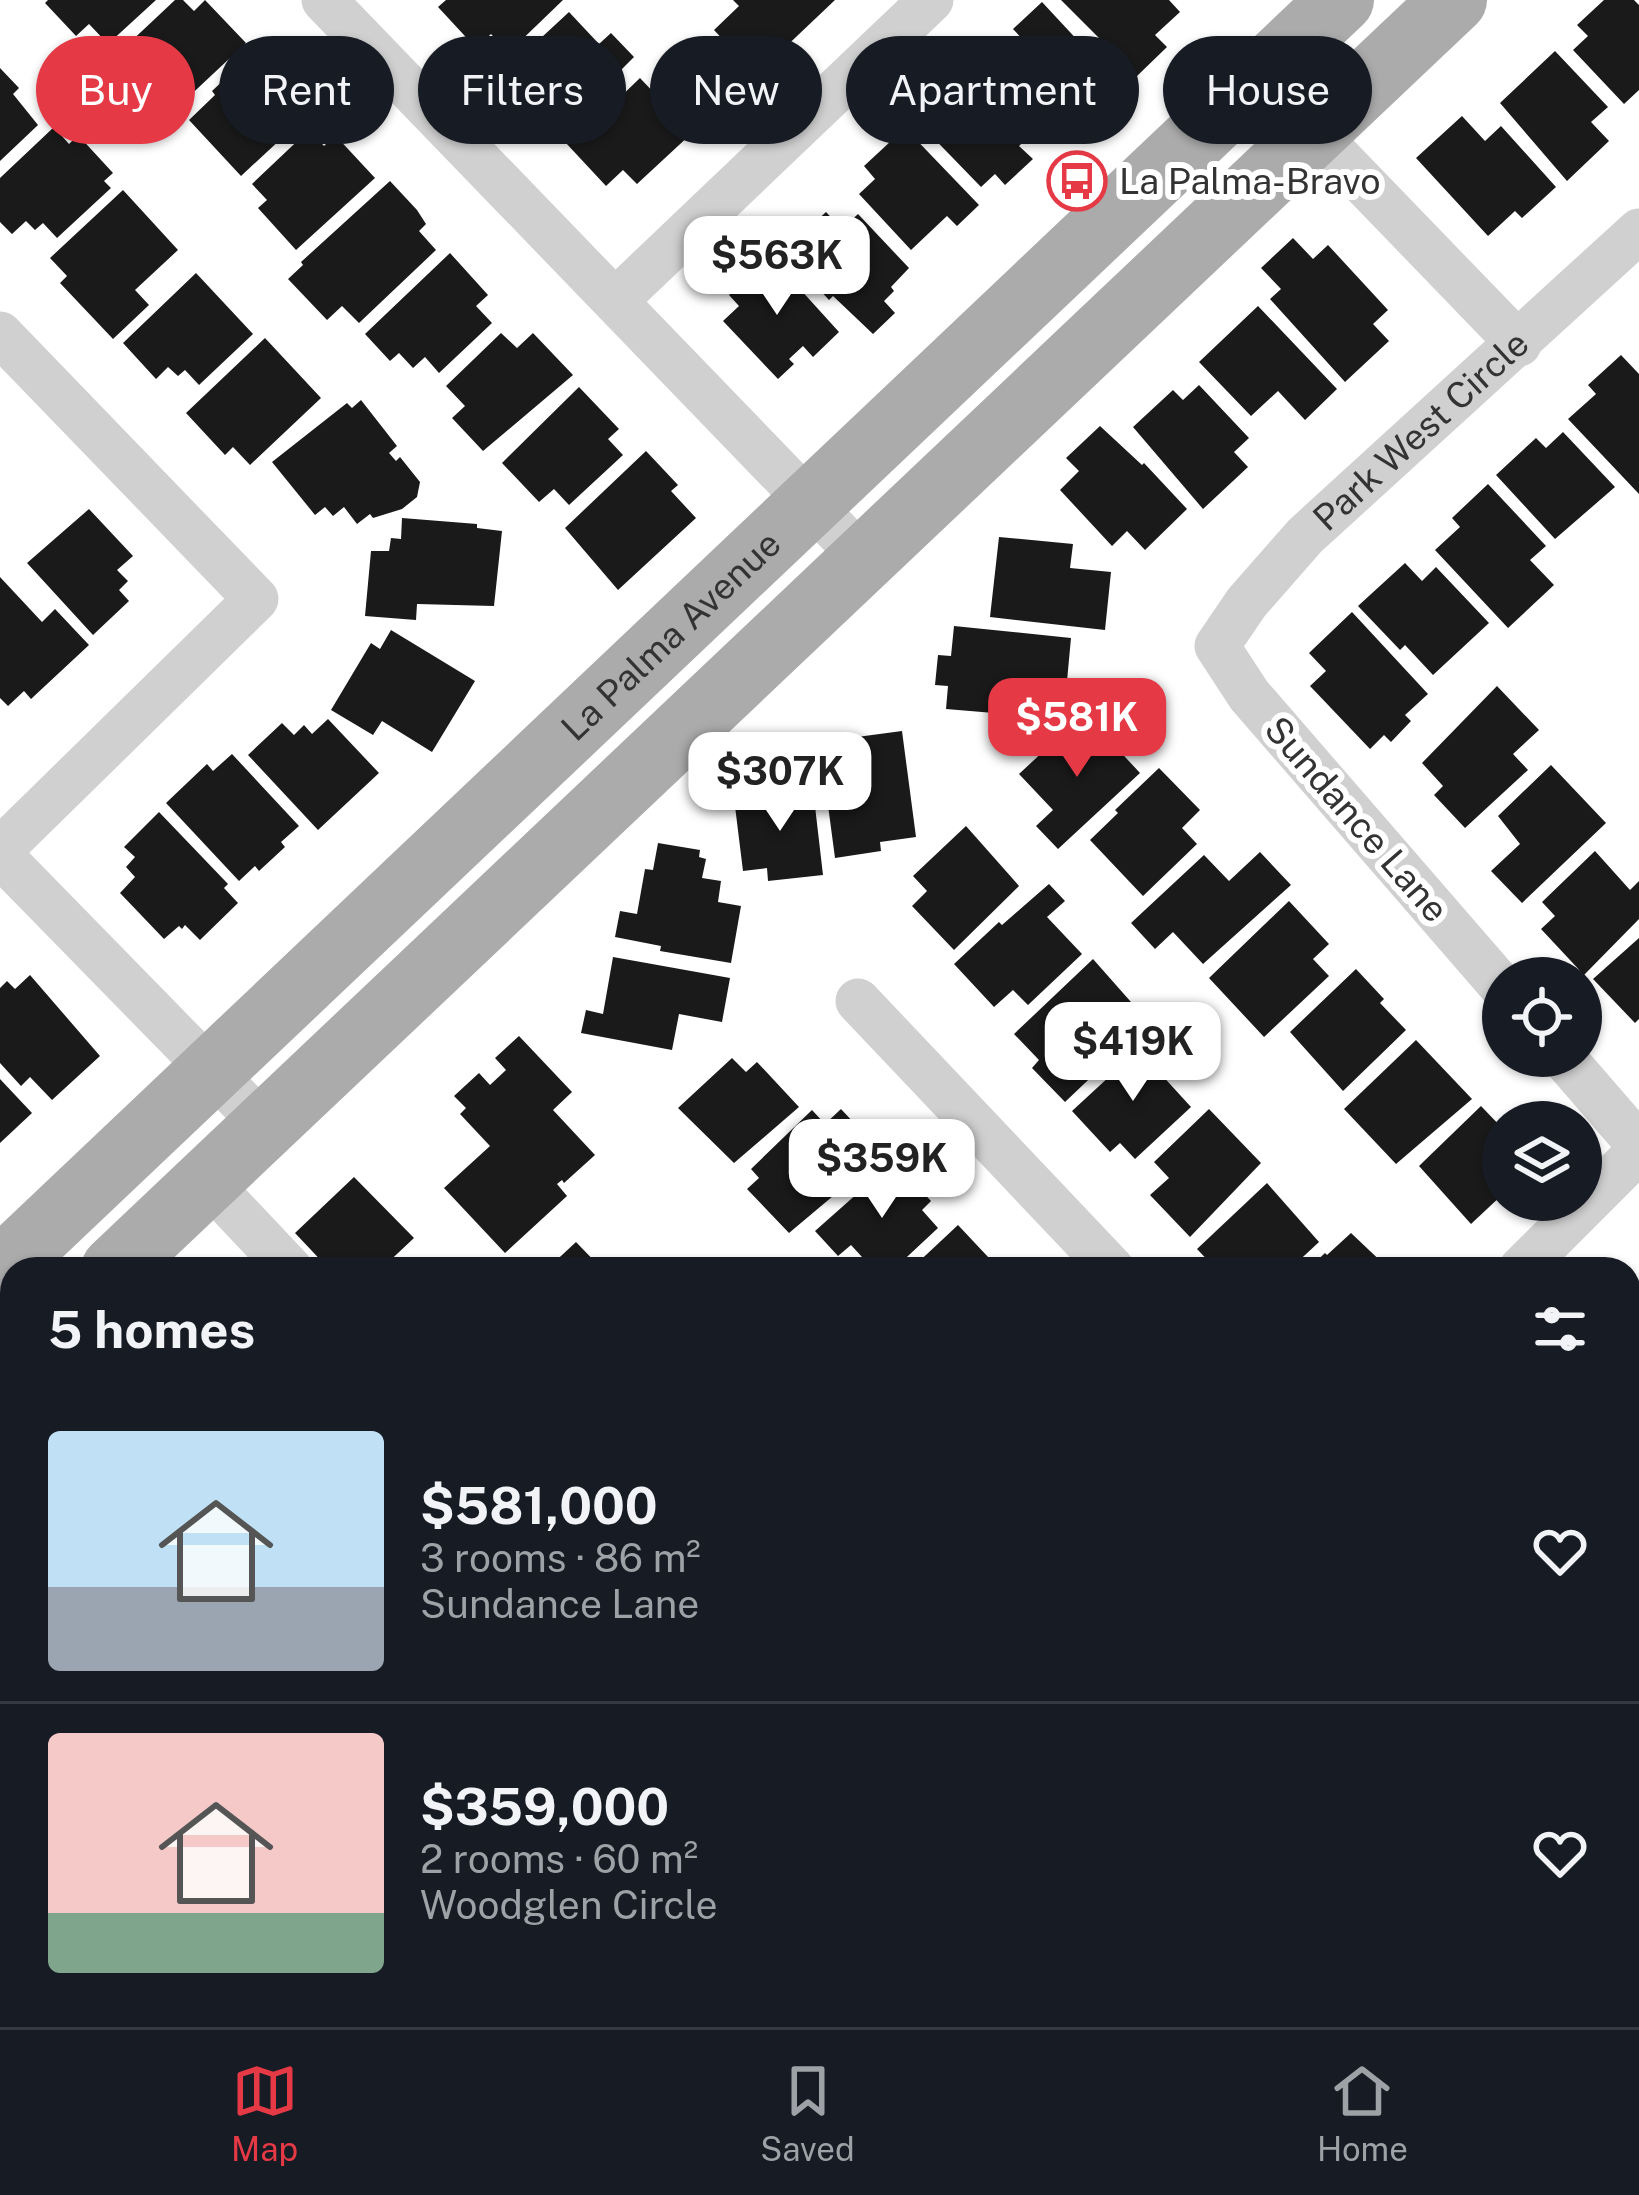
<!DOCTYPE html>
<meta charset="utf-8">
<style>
:root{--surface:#171b24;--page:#20242c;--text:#f1f3f6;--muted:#9ea1a6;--line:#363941;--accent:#e63946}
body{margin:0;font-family:"Public Sans",sans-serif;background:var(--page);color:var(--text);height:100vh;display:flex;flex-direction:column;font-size:45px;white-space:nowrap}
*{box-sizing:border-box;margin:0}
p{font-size:39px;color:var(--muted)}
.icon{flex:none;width:66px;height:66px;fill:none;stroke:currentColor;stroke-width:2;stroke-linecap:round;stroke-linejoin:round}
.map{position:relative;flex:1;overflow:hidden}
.drawer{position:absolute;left:0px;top:1257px;width:1641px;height:771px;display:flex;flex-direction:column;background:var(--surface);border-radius:36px 36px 0 0;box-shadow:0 3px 9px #0004}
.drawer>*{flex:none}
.top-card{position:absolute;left:36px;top:36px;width:1569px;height:108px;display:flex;gap:24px}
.buttons{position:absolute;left:1482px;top:957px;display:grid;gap:24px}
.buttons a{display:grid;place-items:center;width:120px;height:120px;border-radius:50%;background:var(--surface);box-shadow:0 3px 9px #0004;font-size:60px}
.price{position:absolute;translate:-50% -102px;padding:0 27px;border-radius:24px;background:#fff;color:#222;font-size:39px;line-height:78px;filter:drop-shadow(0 3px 6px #0008)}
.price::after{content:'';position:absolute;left:50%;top:72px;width:36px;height:27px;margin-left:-18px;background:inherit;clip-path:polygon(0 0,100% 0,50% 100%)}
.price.on{background:var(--accent);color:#fff}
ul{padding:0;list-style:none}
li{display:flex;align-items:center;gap:36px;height:300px;padding:0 48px}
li+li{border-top:3px solid var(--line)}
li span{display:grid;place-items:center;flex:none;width:336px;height:240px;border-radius:12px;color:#555}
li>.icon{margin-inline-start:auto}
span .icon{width:144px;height:144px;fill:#fffc;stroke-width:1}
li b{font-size:51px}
h2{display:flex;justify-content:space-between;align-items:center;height:144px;padding:0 48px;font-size:51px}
.tag{padding:0 42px;border-radius:54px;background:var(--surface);box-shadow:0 3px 9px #0004;font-size:42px;line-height:108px}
.tag.on{background:var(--accent);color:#fff}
.dock{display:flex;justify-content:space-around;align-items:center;height:168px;border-top:3px solid var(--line);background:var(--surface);font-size:33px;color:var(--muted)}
.dock a{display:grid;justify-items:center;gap:6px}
.dock .on{color:var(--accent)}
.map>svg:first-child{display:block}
.green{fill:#e6ecdf}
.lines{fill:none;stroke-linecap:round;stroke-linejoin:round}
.stream{stroke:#cfe2ee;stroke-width:12}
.building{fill:#1a1a1a}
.service{stroke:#d0d0d0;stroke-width:21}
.minor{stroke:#d0d0d0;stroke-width:45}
.primary{stroke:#ababab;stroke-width:66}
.labels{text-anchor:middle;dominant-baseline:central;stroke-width:12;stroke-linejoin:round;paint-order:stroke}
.poi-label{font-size:36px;fill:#333;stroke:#fff;text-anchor:start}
.street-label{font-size:36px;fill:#333;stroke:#fff}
</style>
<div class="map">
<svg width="1639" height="2027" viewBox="0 0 1639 2027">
<rect width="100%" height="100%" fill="#fff"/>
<!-- green -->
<path class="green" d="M 1639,1630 L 1639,2027 L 1232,2027 L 1243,2016 L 1629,2016 L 1629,1640 Z"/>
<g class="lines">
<!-- stream -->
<g class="stream">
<path d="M 1629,1579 L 1639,1570"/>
<path d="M 1157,2027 L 1169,2016"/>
</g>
</g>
<!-- building -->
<g class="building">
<path d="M 48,0 L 156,0 L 108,44 L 89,24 L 76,36 L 45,3 Z"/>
<path d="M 175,0 L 183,0 L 194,11 L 205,0 L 246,43 L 182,103 L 125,47 Z"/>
<path d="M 446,0 L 563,0 L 508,53 L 491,34 L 476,48 L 438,7 Z"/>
<path d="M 733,0 L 835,0 L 756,75 L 714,30 L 739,6 Z"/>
<path d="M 1061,0 L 1169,0 L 1180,12 L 1155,35 L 1167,47 L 1137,76 Z"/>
<path d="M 1604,0 L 1634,0 L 1639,5 L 1639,90 L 1624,104 L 1573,50 L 1588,36 L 1577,25 Z"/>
<path d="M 1042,2 L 1108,73 L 1104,76 L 1117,89 L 1084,120 L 1073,108 L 1053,126 L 1001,70 L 1028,45 L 1013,29 Z"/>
<path d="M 569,12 L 599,44 L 611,33 L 634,57 L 559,132 L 520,89 L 531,79 L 515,62 Z"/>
<path d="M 258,48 L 299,92 L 282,108 L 297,124 L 241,176 L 189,120 L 215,95 L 212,91 Z"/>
<path d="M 1555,51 L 1608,107 L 1591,122 L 1609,141 L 1567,181 L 1500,103 Z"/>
<path d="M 0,68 L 19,88 L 13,94 L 38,125 L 0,161 Z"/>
<path d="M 640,78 L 692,133 L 637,184 L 623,170 L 606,186 L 565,142 L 609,100 L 613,104 Z"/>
<path d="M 961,79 L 974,93 L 988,80 L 1036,130 L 1019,146 L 1033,159 L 1005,185 L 995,174 L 981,187 L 917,121 Z"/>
<path d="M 1462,116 L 1485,141 L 1501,126 L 1556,187 L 1522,218 L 1515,211 L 1488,236 L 1416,158 Z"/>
<path d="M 54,127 L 69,144 L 78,135 L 113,173 L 104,181 L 111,188 L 57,238 L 43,223 L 35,230 L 26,221 L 12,234 L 0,222 L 0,178 Z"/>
<path d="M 905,128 L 979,205 L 957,226 L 947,216 L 911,250 L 859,194 L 875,179 L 864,166 Z"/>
<path d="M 309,130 L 324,146 L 335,135 L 375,178 L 296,250 L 258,208 L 267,200 L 252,184 Z"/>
<path d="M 390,181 L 417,210 L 426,224 L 419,231 L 436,250 L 359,323 L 342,306 L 327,320 L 288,279 L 303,265 L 301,262 Z"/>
<path d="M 123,190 L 178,250 L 135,290 L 149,305 L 113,339 L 60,283 L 67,276 L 50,258 Z"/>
<path d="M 826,212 L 842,229 L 858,214 L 909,268 L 891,287 L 894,291 L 884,301 L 895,313 L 873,334 L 833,296 L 829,300 L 784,251 Z"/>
<path d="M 1293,238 L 1313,259 L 1328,245 L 1388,310 L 1373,324 L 1389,341 L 1345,382 L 1270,299 L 1281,289 L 1261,268 Z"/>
<path d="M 450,253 L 488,295 L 476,306 L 492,323 L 439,373 L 425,357 L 413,368 L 399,353 L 390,361 L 365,334 Z"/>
<path d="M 770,256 L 839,332 L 813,357 L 803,346 L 789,359 L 794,364 L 778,379 L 723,321 L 739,306 L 729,295 Z"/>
<path d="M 196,273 L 253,334 L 199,385 L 185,370 L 178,376 L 168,367 L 156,379 L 123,343 Z"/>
<path d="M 1258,306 L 1337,389 L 1305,420 L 1278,391 L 1251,416 L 1199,362 Z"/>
<path d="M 501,333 L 517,348 L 533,333 L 573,375 L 483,451 L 452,418 L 465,406 L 446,386 Z"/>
<path d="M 265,338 L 321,398 L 250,465 L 233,447 L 225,455 L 186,413 Z"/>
<path d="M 1621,355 L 1639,374 L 1639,494 L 1568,419 L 1596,394 L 1588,385 Z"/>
<path d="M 1199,385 L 1249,438 L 1234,452 L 1248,467 L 1203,509 L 1133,427 L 1173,390 L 1183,400 Z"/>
<path d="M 579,387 L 619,429 L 608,439 L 623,455 L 569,505 L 554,489 L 539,502 L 502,463 Z"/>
<path d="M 361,400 L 397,446 L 389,453 L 396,461 L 400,457 L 420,482 L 417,497 L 402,509 L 373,518 L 370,514 L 357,524 L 344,507 L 333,516 L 325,507 L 315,515 L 272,462 L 347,403 L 352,408 Z"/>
<path d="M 1100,426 L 1142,465 L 1144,463 L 1187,509 L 1145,550 L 1127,531 L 1112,546 L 1060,490 L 1079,471 L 1066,458 Z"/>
<path d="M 1563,432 L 1615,487 L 1555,539 L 1496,475 L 1536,438 L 1546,448 Z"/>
<path d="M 646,451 L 678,485 L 671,491 L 696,518 L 618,590 L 565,528 Z"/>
<path d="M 1488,484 L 1546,546 L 1530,560 L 1554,585 L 1508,628 L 1435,550 L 1460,527 L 1452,518 Z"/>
<path d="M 89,509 L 133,556 L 117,570 L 128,581 L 119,590 L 129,601 L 93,635 L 27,563 Z"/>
<path d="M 402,518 L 477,524 L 477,528 L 502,531 L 494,606 L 417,604 L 416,620 L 365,616 L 371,551 L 389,551 L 391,538 L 401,539 Z"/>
<path d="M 999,537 L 1073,544 L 1070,568 L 1111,572 L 1105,630 L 990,617 Z"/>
<path d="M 1405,563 L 1422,581 L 1436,567 L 1489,623 L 1433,675 L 1405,645 L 1400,650 L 1358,606 Z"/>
<path d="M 0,577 L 42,622 L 55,609 L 89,645 L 31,699 L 24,691 L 8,706 L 0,698 Z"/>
<path d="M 1352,612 L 1428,694 L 1405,715 L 1411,721 L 1391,742 L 1384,735 L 1370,749 L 1310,686 L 1326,671 L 1309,653 Z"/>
<path d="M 954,626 L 1071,638 L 1067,681 L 1056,680 L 1052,718 L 946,709 L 948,686 L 935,685 L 938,655 L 951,656 Z"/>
<path d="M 391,630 L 475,681 L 432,752 L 382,721 L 373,735 L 331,710 L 371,643 L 380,649 Z"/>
<path d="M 1497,686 L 1539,730 L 1513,754 L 1528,770 L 1465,828 L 1434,795 L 1443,786 L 1422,763 Z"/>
<path d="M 328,719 L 379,773 L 318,830 L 248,755 L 282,723 L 294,735 L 304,725 L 312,734 Z"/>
<path d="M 1076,721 L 1092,738 L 1100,730 L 1140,773 L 1058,849 L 1036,826 L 1053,810 L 1019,774 Z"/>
<path d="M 902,731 L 916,837 L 880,842 L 881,851 L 835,858 L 824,775 L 846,772 L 842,739 Z"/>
<path d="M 232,754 L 299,826 L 281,842 L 285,847 L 259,871 L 255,866 L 239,881 L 166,803 L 207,764 L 213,771 Z"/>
<path d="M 1551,765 L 1606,823 L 1522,903 L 1491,871 L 1520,844 L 1498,816 Z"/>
<path d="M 1159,768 L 1200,810 L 1182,828 L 1197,844 L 1143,896 L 1090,840 L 1118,813 L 1115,810 Z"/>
<path d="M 813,789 L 823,875 L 768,881 L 767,868 L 743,871 L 734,798 Z"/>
<path d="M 159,812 L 228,884 L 224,888 L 238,903 L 200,940 L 185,925 L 182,929 L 179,926 L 164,939 L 120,893 L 135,877 L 126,867 L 135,857 L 124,847 Z"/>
<path d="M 966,826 L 1019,886 L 954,950 L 912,906 L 927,891 L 913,876 Z"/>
<path d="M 658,843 L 700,850 L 699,857 L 706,859 L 702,878 L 721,881 L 718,902 L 741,906 L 731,963 L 660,951 L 661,946 L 615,937 L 620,911 L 637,914 L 645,869 L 653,870 Z"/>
<path d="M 1595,851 L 1630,890 L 1639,881 L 1639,919 L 1584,975 L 1541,929 L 1555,916 L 1542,902 Z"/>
<path d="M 1260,852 L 1291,885 L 1203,964 L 1173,932 L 1155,949 L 1131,923 L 1204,855 L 1229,881 Z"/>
<path d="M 1049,884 L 1065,901 L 1047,917 L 1082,954 L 1028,1005 L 1013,990 L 994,1007 L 954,964 L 999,922 L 1002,925 Z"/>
<path d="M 1289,901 L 1329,944 L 1313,959 L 1329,976 L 1264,1037 L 1209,978 Z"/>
<path d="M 1639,938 L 1639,1019 L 1635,1023 L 1593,979 Z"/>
<path d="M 613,957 L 730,978 L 722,1022 L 679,1014 L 672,1050 L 581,1033 L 586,1010 L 603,1014 Z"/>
<path d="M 1093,959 L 1146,1019 L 1122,1042 L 1125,1045 L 1065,1102 L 1032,1068 L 1039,1060 L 1014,1034 Z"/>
<path d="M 1356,969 L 1384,999 L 1380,1003 L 1406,1030 L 1343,1091 L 1290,1032 Z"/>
<path d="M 30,975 L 100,1056 L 52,1100 L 30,1077 L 21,1086 L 0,1063 L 0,988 L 7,981 L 15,989 Z"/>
<path d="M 519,1036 L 572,1092 L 553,1110 L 595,1155 L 564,1183 L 562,1180 L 557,1184 L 567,1196 L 505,1253 L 444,1188 L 490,1146 L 460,1114 L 466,1108 L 454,1096 L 479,1073 L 490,1085 L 506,1070 L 495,1058 Z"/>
<path d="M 1149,1040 L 1170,1062 L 1159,1072 L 1191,1107 L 1135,1159 L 1120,1143 L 1110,1152 L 1072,1111 Z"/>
<path d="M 1416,1040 L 1472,1099 L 1396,1164 L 1344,1109 Z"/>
<path d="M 732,1058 L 746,1072 L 757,1062 L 799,1107 L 734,1163 L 678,1108 Z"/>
<path d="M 0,1079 L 32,1113 L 0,1143 Z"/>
<path d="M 1481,1106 L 1503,1129 L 1503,1194 L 1471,1224 L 1419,1166 Z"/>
<path d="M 841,1109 L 883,1154 L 789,1233 L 747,1189 L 759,1178 L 751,1169 L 812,1110 L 825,1124 Z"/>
<path d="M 1209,1109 L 1261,1163 L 1190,1237 L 1150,1195 L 1169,1178 L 1154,1162 Z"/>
<path d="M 894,1161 L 931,1201 L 922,1210 L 938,1228 L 894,1269 L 873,1269 L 851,1245 L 838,1256 L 815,1231 Z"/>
<path d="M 354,1177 L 414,1238 L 381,1269 L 368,1257 L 356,1268 L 350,1261 L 341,1269 L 329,1269 L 295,1233 Z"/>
<path d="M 1267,1183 L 1319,1242 L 1290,1269 L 1216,1269 L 1197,1249 Z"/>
<path d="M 958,1225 L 989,1258 L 980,1266 L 982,1269 L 911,1269 Z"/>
<path d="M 1351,1233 L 1389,1269 L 1308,1269 L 1325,1253 L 1327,1255 Z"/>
<path d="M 576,1242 L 602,1269 L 547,1269 Z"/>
<path d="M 1629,1336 L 1639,1346 L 1639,1435 L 1629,1444 Z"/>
<path d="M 12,1523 L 12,1654 L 0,1641 L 0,1534 Z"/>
<path d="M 3,1898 L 12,1902 L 12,1979 L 0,1966 L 0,1901 Z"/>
<path d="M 0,1980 L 12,1993 L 12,2016 L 33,2016 L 38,2021 L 32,2027 L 0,2027 Z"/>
</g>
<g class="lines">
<!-- service -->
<g class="service">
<path d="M 580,2016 L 591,2027"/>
<path d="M 743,2016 L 753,2027"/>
<path d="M 775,2027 L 786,2016"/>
<path d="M 961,2027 L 973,2016"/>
</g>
<!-- minor -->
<g class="minor">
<path d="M 324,0 L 863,558"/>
<path d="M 1260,76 L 1519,344"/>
<path d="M 615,301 L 931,0"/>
<path d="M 0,334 L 256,599 L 0,850"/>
<path d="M 0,855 L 265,1126"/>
<path id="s1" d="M 1503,988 L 1249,695 L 1217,646 L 1247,602 L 1305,536 L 1639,231"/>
<path d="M 858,1001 L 1112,1269"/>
<path d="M 1562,1056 L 1639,1145"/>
<path d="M 207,1181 L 290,1269"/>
<path d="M 1521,1269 L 1639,1151"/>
<path d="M 151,2027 L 163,2016"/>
</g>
<!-- primary -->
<g class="primary">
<path d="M 114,1269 L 1454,0"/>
<path id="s2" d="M 0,1271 L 1341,0"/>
<path d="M 0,1377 L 12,1366"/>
</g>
</g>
<!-- icons -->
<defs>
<symbol id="bus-ring" viewBox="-11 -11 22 22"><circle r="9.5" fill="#fff" stroke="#e63946" stroke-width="1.5"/><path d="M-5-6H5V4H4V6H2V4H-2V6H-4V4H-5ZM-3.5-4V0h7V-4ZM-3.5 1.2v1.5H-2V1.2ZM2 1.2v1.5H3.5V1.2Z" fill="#e63946"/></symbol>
</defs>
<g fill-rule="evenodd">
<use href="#bus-ring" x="1044" y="148" width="66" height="66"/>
</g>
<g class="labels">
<!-- poi labels -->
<g class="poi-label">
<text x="1119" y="181">La Palma-Bravo</text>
</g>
<!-- street labels -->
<g class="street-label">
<text stroke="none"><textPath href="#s1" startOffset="744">Park West Circle</textPath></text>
<text stroke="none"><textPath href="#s2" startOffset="924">La Palma Avenue</textPath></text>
<text transform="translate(1357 819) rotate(49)">Sundance Lane</text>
</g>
</g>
</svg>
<div class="buttons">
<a><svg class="icon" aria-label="locate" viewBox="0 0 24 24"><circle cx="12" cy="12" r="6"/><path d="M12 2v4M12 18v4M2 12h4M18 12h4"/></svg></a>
<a><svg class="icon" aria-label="layers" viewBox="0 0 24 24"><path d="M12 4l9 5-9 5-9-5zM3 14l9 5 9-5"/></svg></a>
</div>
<b class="price" style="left:777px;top:318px">$563K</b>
<b class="price on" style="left:1077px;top:780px">$581K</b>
<b class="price" style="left:780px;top:834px">$307K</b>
<b class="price" style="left:1133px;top:1104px">$419K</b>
<b class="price" style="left:882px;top:1221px">$359K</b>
<div class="top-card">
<a class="tag on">Buy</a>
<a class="tag">Rent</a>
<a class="tag">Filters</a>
<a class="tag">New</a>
<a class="tag">Apartment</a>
<a class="tag">House</a>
</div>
<section class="drawer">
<h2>5 homes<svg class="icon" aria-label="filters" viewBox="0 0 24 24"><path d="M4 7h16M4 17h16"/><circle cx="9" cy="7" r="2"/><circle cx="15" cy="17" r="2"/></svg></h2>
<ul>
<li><span style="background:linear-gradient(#bfe0f5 65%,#9aa5b1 0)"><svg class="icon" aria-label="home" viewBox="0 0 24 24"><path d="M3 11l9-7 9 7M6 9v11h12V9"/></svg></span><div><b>$581,000</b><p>3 rooms · 86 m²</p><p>Sundance Lane</p></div><svg class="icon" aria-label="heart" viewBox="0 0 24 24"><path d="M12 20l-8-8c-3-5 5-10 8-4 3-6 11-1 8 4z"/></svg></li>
<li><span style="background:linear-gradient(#f6c9c9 75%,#7fa58c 0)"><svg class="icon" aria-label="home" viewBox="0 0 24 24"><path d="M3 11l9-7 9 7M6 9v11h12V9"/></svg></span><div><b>$359,000</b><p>2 rooms · 60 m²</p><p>Woodglen Circle</p></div><svg class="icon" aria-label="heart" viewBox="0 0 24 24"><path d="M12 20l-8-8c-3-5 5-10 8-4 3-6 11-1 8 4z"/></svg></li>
</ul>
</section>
</div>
<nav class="dock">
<a class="on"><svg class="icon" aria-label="map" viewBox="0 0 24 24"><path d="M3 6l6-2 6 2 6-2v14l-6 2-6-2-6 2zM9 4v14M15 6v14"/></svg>Map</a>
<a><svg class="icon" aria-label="saved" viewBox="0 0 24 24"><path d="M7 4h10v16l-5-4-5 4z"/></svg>Saved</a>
<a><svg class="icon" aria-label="home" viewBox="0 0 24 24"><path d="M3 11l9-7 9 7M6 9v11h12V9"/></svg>Home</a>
</nav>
